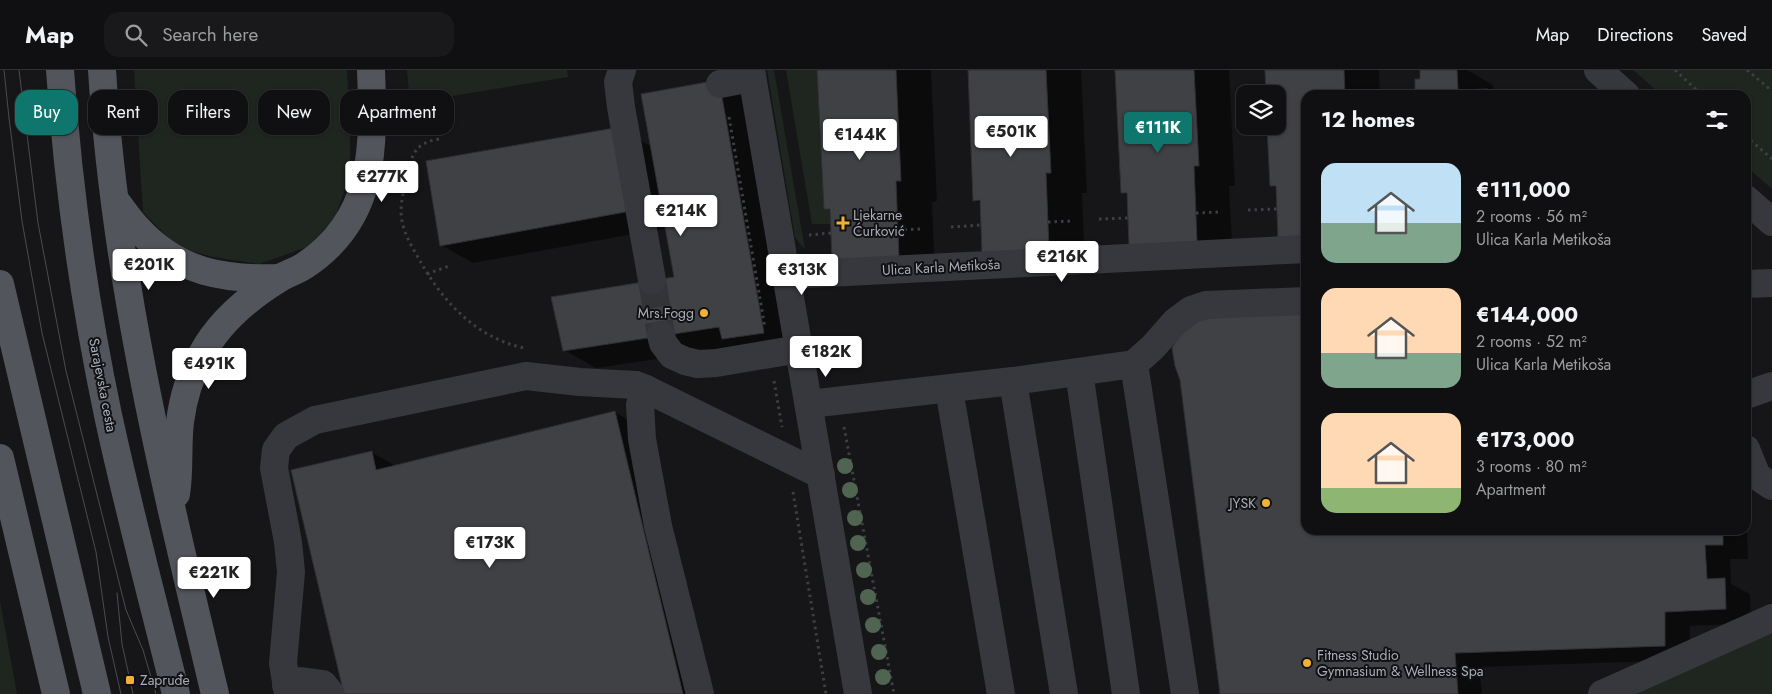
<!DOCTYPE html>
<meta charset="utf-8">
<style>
:root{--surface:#101012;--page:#19191b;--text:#f1f3f6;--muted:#9c9d9f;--line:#303032;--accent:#0f766e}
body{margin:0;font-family:Jost,sans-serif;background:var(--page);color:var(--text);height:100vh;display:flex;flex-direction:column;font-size:19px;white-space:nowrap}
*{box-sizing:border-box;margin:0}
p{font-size:16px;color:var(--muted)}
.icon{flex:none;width:28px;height:28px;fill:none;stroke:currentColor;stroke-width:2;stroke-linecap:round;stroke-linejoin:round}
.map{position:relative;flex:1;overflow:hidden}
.drawer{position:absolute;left:1301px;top:20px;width:450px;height:445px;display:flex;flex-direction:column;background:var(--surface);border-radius:15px;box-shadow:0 1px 4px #0004,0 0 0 1px var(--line)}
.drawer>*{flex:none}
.banner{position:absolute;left:15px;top:20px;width:475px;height:45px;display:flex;gap:10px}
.controls{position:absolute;left:1236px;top:15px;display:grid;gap:10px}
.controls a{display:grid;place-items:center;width:50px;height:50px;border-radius:10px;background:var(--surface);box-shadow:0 1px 4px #0004,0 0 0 1px var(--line);font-size:25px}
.price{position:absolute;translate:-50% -42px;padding:0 11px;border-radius:5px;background:#fff;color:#222;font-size:16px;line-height:32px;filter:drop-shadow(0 1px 2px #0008)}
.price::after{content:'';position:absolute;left:50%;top:30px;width:15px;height:11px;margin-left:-8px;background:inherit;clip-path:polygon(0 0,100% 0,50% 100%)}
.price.current{background:var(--accent);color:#fff}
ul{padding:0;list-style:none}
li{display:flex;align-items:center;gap:15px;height:125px;padding:0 20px}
li span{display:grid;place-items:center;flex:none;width:140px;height:100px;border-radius:15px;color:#555}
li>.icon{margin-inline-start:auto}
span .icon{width:60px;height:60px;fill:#fffc;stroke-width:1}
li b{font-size:21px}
h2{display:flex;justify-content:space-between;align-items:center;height:60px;padding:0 20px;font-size:21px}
.tag{padding:0 18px;border-radius:15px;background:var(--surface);box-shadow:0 1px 4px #0004,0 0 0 1px var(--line);font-size:18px;line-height:45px}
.tag.current{background:var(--accent);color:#fff}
header{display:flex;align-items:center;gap:30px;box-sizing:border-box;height:70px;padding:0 25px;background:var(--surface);border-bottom:1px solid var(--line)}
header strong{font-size:24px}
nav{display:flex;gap:28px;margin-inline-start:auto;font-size:18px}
.search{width:350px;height:45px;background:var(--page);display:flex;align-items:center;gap:12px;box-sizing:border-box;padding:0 18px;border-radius:15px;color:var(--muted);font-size:19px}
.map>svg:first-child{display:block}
.green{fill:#1e261f}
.shadow{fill:#0007}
.building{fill:#404145;stroke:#303034}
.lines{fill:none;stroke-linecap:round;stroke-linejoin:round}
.minor-tunnel{stroke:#333438;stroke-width:28;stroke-dasharray:28 14;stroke-linecap:butt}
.path{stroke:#3d3f44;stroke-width:3;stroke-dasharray:2.5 4;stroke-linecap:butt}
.minor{stroke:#37383d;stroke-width:28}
.major{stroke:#53555c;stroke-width:28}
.tram{stroke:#4a4c52;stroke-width:1}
.tree{fill:#506452}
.poi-dot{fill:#f2b134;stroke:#111113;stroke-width:2}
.labels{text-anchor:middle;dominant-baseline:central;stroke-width:4;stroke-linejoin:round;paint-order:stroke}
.poi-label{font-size:14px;fill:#a8adb8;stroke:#111113;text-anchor:start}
.street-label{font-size:14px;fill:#a8adb8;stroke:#111113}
</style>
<header>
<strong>Map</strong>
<div class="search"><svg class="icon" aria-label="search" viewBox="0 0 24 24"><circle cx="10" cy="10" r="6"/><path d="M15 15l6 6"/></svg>Search here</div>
<nav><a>Map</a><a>Directions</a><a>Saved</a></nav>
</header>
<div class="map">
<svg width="1772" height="624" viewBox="0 0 1772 624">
<rect width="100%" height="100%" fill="#161618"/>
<!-- green -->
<g class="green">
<path d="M 134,0 L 347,0 L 350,51 L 350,104 L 335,148 L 310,176 L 259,194 L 213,187 L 177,177 L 143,142 Z"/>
<path d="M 407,0 L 567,0 L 568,7 L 410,33 Z"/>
<path d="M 767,0 L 774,0 L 805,180 L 795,167 Z"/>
<path d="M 786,0 L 817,0 L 824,138 L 830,139 L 830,154 L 812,154 Z"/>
<path d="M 1633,0 L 1772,0 L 1772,119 L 1746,96 L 1746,25 L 1662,25 Z"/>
<path d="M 0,531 L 17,624 L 0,624 Z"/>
<path d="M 1772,560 L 1772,624 L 1623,624 Z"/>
</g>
<!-- shadow -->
<g class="shadow">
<path d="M 818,0 L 931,0 L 937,131 L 932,132 L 935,208 L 869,211 L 831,141 L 825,138 Z"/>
<path d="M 969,0 L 1081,0 L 1087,123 L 1082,123 L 1085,200 L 1019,202 L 981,134 L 975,130 Z"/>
<path d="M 1117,0 L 1229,0 L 1235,116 L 1229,116 L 1233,192 L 1167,195 L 1129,126 L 1122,123 Z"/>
<path d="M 1266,0 L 1379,0 L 1380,25 L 1306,25 L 1306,183 L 1278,119 L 1271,116 L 1278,56 L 1278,24 Z"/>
<path d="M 1421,0 L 1467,0 L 1493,15 L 1493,23 L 1497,25 L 1416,25 L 1422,10 Z"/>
<path d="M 719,11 L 751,30 L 796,281 L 738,277 L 596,298 L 564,280 L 675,208 L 667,158 L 473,193 L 441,175 L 620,59 L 652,77 Z"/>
<path d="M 1306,245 L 1306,460 L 1746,460 L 1746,432 L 1748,489 L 1730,489 L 1731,514 L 1750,524 L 1751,553 L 1690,556 L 1689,590 L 1479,597 L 1482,624 L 1222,624 L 1181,310 Z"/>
<path d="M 615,342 L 640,357 L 704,624 L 345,624 L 292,401 L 371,382 L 396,396 Z"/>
</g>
<!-- building -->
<g class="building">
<path d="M 817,0 L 896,0 L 901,111 L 896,111 L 899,187 L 832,190 L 830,139 L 824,139 Z"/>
<path d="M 968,0 L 1046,0 L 1051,103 L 1046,103 L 1049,180 L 982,182 L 980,130 L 973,131 Z"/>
<path d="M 1115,0 L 1194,0 L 1199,96 L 1194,96 L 1197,172 L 1129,175 L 1127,123 L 1121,123 Z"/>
<path d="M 1265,0 L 1344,0 L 1345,25 L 1306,25 L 1306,167 L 1278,168 L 1276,116 L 1270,116 L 1267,56 L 1278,56 L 1278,24 L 1266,24 Z"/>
<path d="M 1420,0 L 1457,0 L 1458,20 L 1488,19 L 1488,25 L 1415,25 L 1415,9 L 1420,9 Z"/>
<path d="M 719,10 L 764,263 L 722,269 L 719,257 L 563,281 L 551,227 L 674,207 L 641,24 Z"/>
<path d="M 620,57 L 636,140 L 440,176 L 426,91 Z"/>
<path d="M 1306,243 L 1306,460 L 1723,460 L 1723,475 L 1705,475 L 1707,509 L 1725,508 L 1726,539 L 1665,542 L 1665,576 L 1455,583 L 1458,624 L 1220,624 L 1180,310 L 1175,296 L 1172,278 L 1181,262 L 1196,250 L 1222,247 Z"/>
<path d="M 615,341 L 683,624 L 344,624 L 291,400 L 372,381 L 376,400 Z"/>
</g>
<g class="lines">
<!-- minor-tunnel -->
<path class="minor-tunnel" d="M 652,210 L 661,265"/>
<!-- path -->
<g class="path">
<path d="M 1675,0 L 1702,25"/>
<path d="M 1747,0 L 1772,21"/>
<path d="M 729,47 L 765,258"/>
<path d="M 1746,66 L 1772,89"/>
<path d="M 439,69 C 415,73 412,84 407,106 C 404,120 399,136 402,151 C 405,167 415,182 423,196 C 446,235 478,268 524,278"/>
<path d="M 1248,140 L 1277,139"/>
<path d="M 1196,143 L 1220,142"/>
<path d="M 1099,149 L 1128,148"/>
<path d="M 1048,152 L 1071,151"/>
<path d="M 951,157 L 981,155"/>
<path d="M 898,160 L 922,159"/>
<path d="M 809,165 L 831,163"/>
<path d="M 427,204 L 449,196"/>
<path d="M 774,311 L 782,357"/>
<path d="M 844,357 L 894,624"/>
<path d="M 793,422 L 826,624"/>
</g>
<!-- minor -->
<g class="minor">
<path d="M 622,0 L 618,12 L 621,37 L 652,210"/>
<path d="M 751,0 L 858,624"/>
<path d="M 1598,0 L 1626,25"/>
<path d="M 720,14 L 752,8"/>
<path d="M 1746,129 L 1772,152"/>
<path d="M 786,205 L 1306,179"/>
<path d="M 1746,214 L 1772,213"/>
<path d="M 661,265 L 663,273 L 672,285 L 685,291 L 698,294 L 716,293 L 799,279"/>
<path d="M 1134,294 L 1185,624"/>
<path d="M 1079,302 L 1126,624"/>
<path d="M 1013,311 L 1064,624"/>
<path d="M 949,319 L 1001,624"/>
<path d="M 1746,325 L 1772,316"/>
<path d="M 809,334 L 1013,311 L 1134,294 L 1153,277 L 1175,252 L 1191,240 L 1206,235 L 1306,231"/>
<path d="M 1746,379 L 1757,406 L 1772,416"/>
<path d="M 286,615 L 301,611 L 323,614 L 331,624"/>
<path d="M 288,624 L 283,593 L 291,502 L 288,472 L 274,398 L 276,380 L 286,366 L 315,350 L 526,306 L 580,312 L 636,315 L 646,319"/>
<path d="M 700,624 L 658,456 L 642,369 L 640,335 L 646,319 L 821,405"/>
<path d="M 1602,624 L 1772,548"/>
</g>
<!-- major -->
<g class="major">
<path d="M 60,0 C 68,115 84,231 108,345 C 128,438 153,531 176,624"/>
<path d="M 102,0 C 115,212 166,418 215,624"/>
<path d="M 115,130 C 123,140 130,151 139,160 C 179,203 225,210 280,208"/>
<path d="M 0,214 L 97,624"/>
<path d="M 0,388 L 56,624"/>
<path d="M 176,424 C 180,400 177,376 180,352 C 183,328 190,305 202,284 C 219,252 249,227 280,208 C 287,204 296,201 304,196 C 376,149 374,77 371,0"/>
</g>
<!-- tram -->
<g class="tram">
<path d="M 4,0 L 9,48 L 22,151 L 42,263 L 96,482 L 108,567 L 121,624"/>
<path d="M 19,0 L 38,153 L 66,301 L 126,540 L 143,580 L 156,624"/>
<path d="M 117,523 L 122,574 L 133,624"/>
</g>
</g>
<!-- trees -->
<g class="tree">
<circle cx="845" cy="396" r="8"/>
<circle cx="850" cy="420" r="8"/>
<circle cx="855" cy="448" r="8"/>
<circle cx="858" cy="473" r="8"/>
<circle cx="864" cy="500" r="8"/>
<circle cx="868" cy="527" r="8"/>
<circle cx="873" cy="555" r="8"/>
<circle cx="879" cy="582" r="8"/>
<circle cx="883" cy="607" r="8"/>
</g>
<!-- markers -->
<g class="poi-dot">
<path d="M840.5 145.5h5v5h5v5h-5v5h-5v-5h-5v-5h5z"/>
<circle cx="704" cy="243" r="5"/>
<circle cx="1266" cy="433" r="5"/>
<circle cx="1307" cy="593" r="5"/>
<rect x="125" y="605" width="10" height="10" rx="2.5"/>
</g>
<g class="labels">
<!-- poi labels -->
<g class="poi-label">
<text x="853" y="145">Ljekarne<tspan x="853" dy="16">Ćurković</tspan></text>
<text x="694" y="243" text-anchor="end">Mrs.Fogg</text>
<text x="1256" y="433" text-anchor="end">JYSK</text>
<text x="1317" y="585">Fitness Studio<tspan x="1317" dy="16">Gymnasium &amp; Wellness Spa</tspan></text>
<text x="140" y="610">Zapruđe</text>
</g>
<!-- street labels -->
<g class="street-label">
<text transform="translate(941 197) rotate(-3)">Ulica Karla Metikoša</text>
<text transform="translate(103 315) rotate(79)">Sarajevska cesta</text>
</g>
</g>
</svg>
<div class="controls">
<a><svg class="icon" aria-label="layers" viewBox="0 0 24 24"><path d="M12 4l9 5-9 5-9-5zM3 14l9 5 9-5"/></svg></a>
</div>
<b class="price current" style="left:1158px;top:84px">€111K</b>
<b class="price" style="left:1011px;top:88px">€501K</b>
<b class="price" style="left:860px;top:91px">€144K</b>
<b class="price" style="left:382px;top:133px">€277K</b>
<b class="price" style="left:681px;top:167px">€214K</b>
<b class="price" style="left:1062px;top:213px">€216K</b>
<b class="price" style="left:149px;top:221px">€201K</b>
<b class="price" style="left:802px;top:226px">€313K</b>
<b class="price" style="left:826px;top:308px">€182K</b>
<b class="price" style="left:209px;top:320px">€491K</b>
<b class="price" style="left:490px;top:499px">€173K</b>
<b class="price" style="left:214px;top:529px">€221K</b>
<div class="banner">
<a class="tag current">Buy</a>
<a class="tag">Rent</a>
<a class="tag">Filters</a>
<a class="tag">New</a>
<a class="tag">Apartment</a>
</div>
<section class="drawer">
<h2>12 homes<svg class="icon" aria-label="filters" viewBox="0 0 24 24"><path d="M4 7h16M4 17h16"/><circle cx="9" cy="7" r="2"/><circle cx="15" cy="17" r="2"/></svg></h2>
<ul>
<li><span style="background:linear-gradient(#bfe0f5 60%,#7fa58c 0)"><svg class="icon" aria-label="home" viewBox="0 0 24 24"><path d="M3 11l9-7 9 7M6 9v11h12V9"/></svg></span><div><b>€111,000</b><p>2 rooms · 56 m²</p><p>Ulica Karla Metikoša</p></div></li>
<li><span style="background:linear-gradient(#ffd9b3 65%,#7fa58c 0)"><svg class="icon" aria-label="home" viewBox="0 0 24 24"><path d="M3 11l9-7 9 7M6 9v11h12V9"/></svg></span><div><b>€144,000</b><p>2 rooms · 52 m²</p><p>Ulica Karla Metikoša</p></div></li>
<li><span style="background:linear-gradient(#ffd9b3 75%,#8fb573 0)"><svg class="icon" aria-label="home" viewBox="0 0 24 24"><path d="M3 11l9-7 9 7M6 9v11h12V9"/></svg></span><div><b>€173,000</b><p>3 rooms · 80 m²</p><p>Apartment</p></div></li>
</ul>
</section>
</div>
